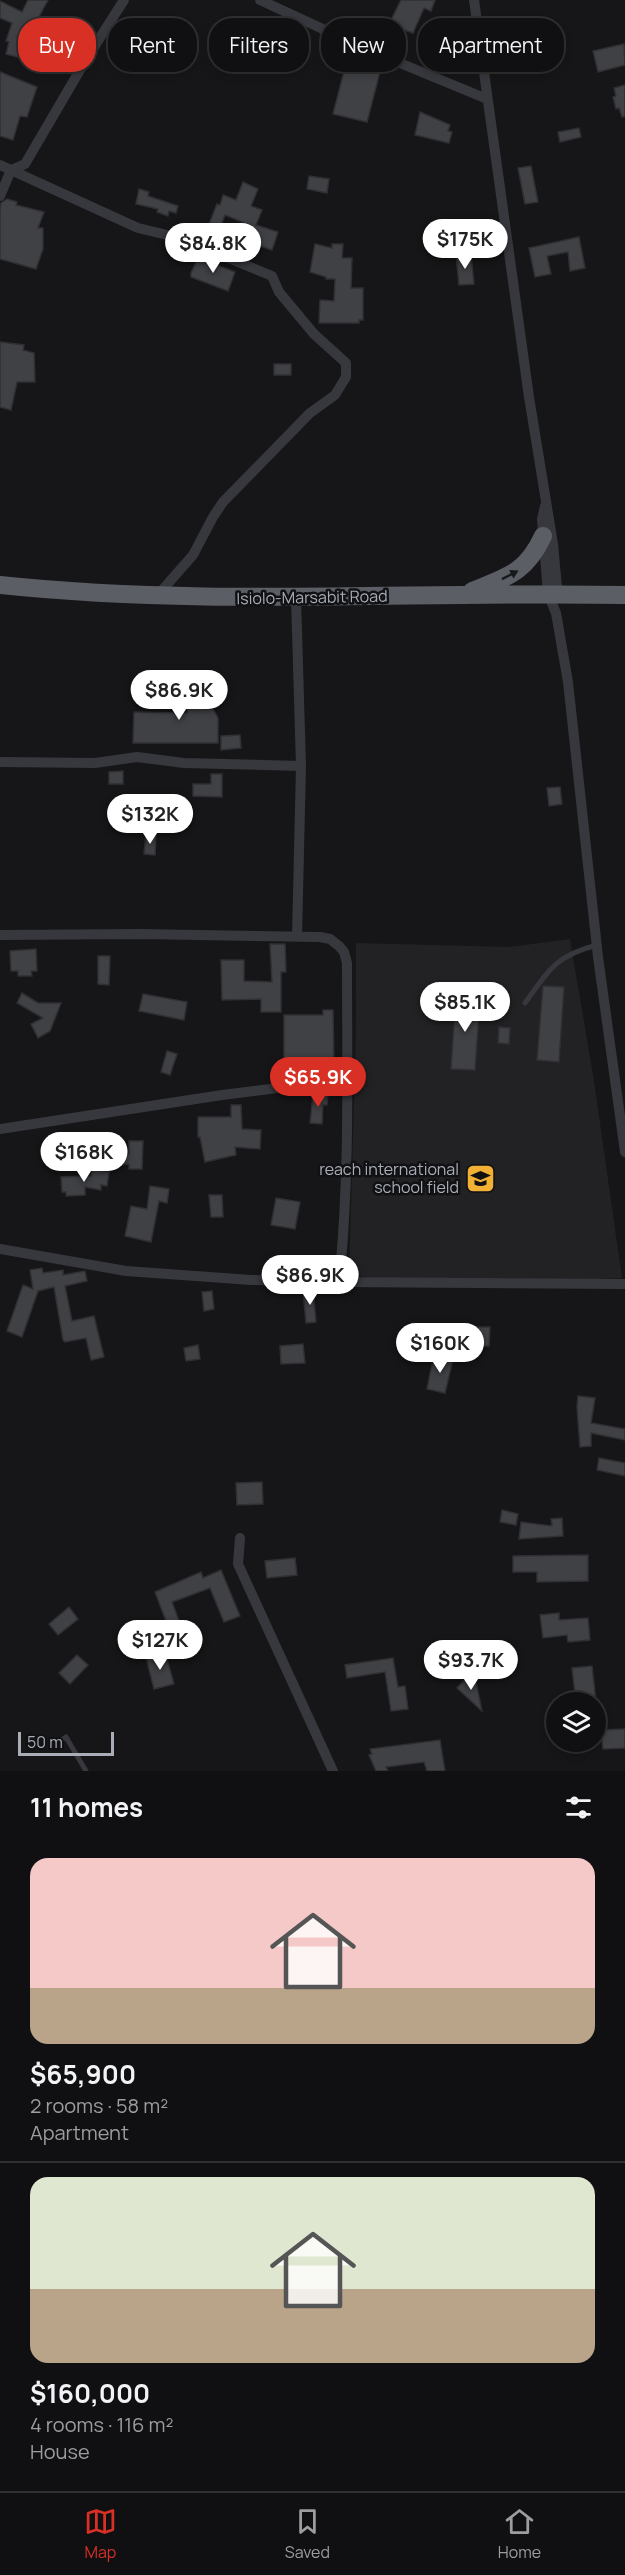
<!DOCTYPE html>
<meta charset="utf-8">
<style>
:root{--surface:#101012;--page:#1e1e20;--text:#f1f3f6;--muted:#9c9d9f;--line:#303032;--accent:#d93025}
body{margin:0;font-family:Manrope,sans-serif;background:var(--page);color:var(--text);height:100vh;display:flex;flex-direction:column;font-size:22px;white-space:nowrap}
*{box-sizing:border-box;margin:0}
p{font-size:20px;color:var(--muted)}
.icon{flex:none;width:33px;height:33px;fill:none;stroke:currentColor;stroke-width:2;stroke-linecap:round;stroke-linejoin:round}
.map{position:relative;height:1771px;overflow:hidden}
.panel{display:flex;flex-direction:column;background:var(--surface);flex:1}
.panel>*{flex:none}
.banner{position:absolute;left:18px;top:18px;width:590px;height:54px;display:flex;gap:12px}
.controls{position:absolute;left:546px;top:1692px;display:grid;gap:12px}
.controls a{display:grid;place-items:center;width:60px;height:60px;border-radius:50%;background:var(--surface);box-shadow:0 3px 9px #0003,0 0 0 2px var(--line);font-size:30px}
.scale{position:absolute;left:18px;bottom:15px;width:96px;box-sizing:border-box;padding-left:6px;border:3px solid #a8adb8;border-top:0;font-size:16px;line-height:21px;white-space:nowrap;color:#a8adb8;-webkit-text-stroke:4px #111113;paint-order:stroke}
.price{position:absolute;translate:-50% -51px;padding:0 14px;border-radius:21px;background:#fff;color:#222;font-size:20px;line-height:39px;filter:drop-shadow(0 2px 3px #0008)}
.price::after{content:'';position:absolute;left:50%;top:36px;width:18px;height:14px;margin-left:-9px;background:inherit;clip-path:polygon(0 0,100% 0,50% 100%)}
.price.active{background:var(--accent);color:#fff}
ul{padding:0;list-style:none}
li{display:grid;align-content:center;gap:12px;height:318px;padding:0 30px}
li+li{border-top:2px solid var(--line)}
li span{display:grid;place-items:center;height:186px;border-radius:18px;color:#555}
li>.icon{margin-inline-start:auto}
span .icon{width:108px;height:108px;fill:#fffc;stroke-width:1}
li b{font-size:26px}
h2{display:flex;justify-content:space-between;align-items:center;height:72px;padding:0 30px;font-size:26px}
.pill{padding:0 21px;border-radius:24px;background:var(--surface);box-shadow:0 3px 9px #0003,0 0 0 2px var(--line);font-size:21px;line-height:54px}
.pill.active{background:var(--accent);color:#fff}
.menu{display:flex;justify-content:space-around;align-items:center;height:84px;border-top:2px solid var(--line);background:var(--surface);font-size:16px;color:var(--muted)}
.menu a{display:grid;justify-items:center;gap:3px}
.menu .active{color:var(--accent)}
.map>svg:first-child{display:block}
.built{fill:#222225}
.building{fill:#404145;stroke:#303034;stroke-width:1.5}
.lines{fill:none;stroke-linecap:round;stroke-linejoin:round}
.service{stroke:#37383d;stroke-width:5}
.minor{stroke:#37383d;stroke-width:10}
.trunk{stroke:#5b5e65;stroke-width:18}
.oneway{fill:#18191b}
.labels{text-anchor:middle;dominant-baseline:central;stroke-width:5;stroke-linejoin:round;paint-order:stroke}
.street-label{font-size:16px;fill:#a8adb8;stroke:#111113}
.poi-label{font-size:16px;fill:#a8adb8;stroke:#111113;text-anchor:end}
</style>
<div class="map">
<svg width="625" height="1771" viewBox="0 0 625 1771">
<rect width="100%" height="100%" fill="#161618"/>
<!-- built -->
<path class="built" d="M 570,939 L 594,1081 L 622,1278 L 489,1283 L 349,1276 L 356,1033 L 356,943 L 509,947 Z"/>
<!-- building -->
<g class="building">
<path d="M 28,0 L 48,0 L 34,26 L 45,31 L 40,43 L 46,44 L 40,63 L 6,54 L 9,42 L 6,41 L 12,23 L 0,18 L 0,1 L 22,12 Z"/>
<path d="M 401,0 L 435,0 L 431,11 L 424,8 L 413,33 L 389,24 Z"/>
<path d="M 624,44 L 625,65 L 598,72 L 593,51 Z"/>
<path d="M 354,55 L 382,64 L 367,122 L 333,114 L 348,56 Z"/>
<path d="M 0,72 L 37,87 L 27,117 L 20,116 L 13,140 L 0,136 Z"/>
<path d="M 625,85 L 625,116 L 622,117 L 619,108 L 616,109 L 613,97 L 616,96 L 614,88 Z"/>
<path d="M 420,112 L 450,125 L 448,131 L 452,132 L 449,143 L 415,135 Z"/>
<path d="M 579,128 L 581,137 L 560,142 L 558,132 Z"/>
<path d="M 531,166 L 538,202 L 525,204 L 518,168 Z"/>
<path d="M 309,176 L 329,179 L 327,193 L 307,189 Z"/>
<path d="M 243,182 L 258,189 L 251,206 L 262,210 L 256,225 L 278,232 L 272,250 L 246,241 L 252,226 L 225,215 L 215,241 L 204,237 L 217,204 L 220,205 L 223,195 L 236,200 Z"/>
<path d="M 139,189 L 149,192 L 148,196 L 178,206 L 176,213 L 169,211 L 168,216 L 157,212 L 158,209 L 136,204 Z"/>
<path d="M 7,199 L 17,202 L 16,205 L 44,212 L 38,228 L 43,228 L 43,249 L 36,269 L 0,259 L 0,209 L 1,203 Z"/>
<path d="M 579,237 L 585,268 L 570,271 L 568,252 L 547,256 L 551,274 L 535,277 L 529,248 Z"/>
<path d="M 315,244 L 332,248 L 332,244 L 343,244 L 342,258 L 352,258 L 351,288 L 363,288 L 363,320 L 359,320 L 359,323 L 319,323 L 320,300 L 334,301 L 335,279 L 326,279 L 326,277 L 310,272 Z"/>
<path d="M 471,254 L 474,284 L 459,285 L 456,255 Z"/>
<path d="M 198,258 L 235,272 L 228,291 L 191,277 L 191,273 Z"/>
<path d="M 0,342 L 24,345 L 23,350 L 34,353 L 35,382 L 17,382 L 11,410 L 0,407 Z"/>
<rect x="274" y="364" width="17" height="11"/>
<path d="M 175,682 L 205,682 L 205,709 L 213,709 L 218,718 L 218,743 L 133,743 L 134,712 L 187,713 L 188,693 L 175,693 Z"/>
<path d="M 240,735 L 241,748 L 221,750 L 221,736 Z"/>
<path d="M 123,771 L 123,784 L 109,784 L 109,772 Z"/>
<path d="M 211,774 L 222,774 L 222,797 L 193,796 L 193,784 L 211,784 Z"/>
<path d="M 560,787 L 562,804 L 549,806 L 547,788 Z"/>
<path d="M 146,834 L 156,835 L 155,855 L 144,854 Z"/>
<path d="M 270,944 L 285,944 L 286,972 L 281,972 L 281,1012 L 261,1012 L 261,999 L 222,1000 L 221,960 L 244,960 L 244,981 L 272,982 Z"/>
<path d="M 36,949 L 37,971 L 31,971 L 32,976 L 18,976 L 18,971 L 11,971 L 10,951 Z"/>
<path d="M 98,956 L 110,956 L 109,985 L 98,984 Z"/>
<path d="M 543,986 L 564,987 L 559,1062 L 537,1060 Z"/>
<path d="M 22,993 L 38,1003 L 61,1003 L 50,1031 L 38,1038 L 31,1024 L 43,1018 L 17,1003 Z"/>
<path d="M 143,994 L 187,1002 L 184,1020 L 139,1011 Z"/>
<path d="M 456,996 L 480,998 L 475,1070 L 451,1069 Z"/>
<path d="M 323,1010 L 333,1010 L 334,1069 L 311,1070 L 311,1060 L 284,1060 L 284,1015 L 323,1015 Z"/>
<path d="M 499,1027 L 510,1028 L 509,1044 L 498,1043 Z"/>
<path d="M 167,1051 L 177,1054 L 170,1075 L 161,1072 Z"/>
<path d="M 313,1094 L 328,1095 L 327,1105 L 323,1105 L 322,1124 L 310,1123 Z"/>
<path d="M 231,1105 L 241,1105 L 242,1129 L 261,1130 L 260,1149 L 235,1147 L 236,1155 L 205,1162 L 200,1137 L 198,1137 L 198,1117 L 231,1117 Z"/>
<path d="M 129,1141 L 143,1141 L 142,1169 L 129,1169 L 129,1164 L 118,1165 L 117,1155 L 129,1154 Z"/>
<path d="M 92,1169 L 109,1172 L 107,1186 L 101,1185 L 101,1190 L 85,1187 L 85,1195 L 66,1196 L 66,1192 L 62,1192 L 61,1177 L 91,1176 Z"/>
<path d="M 150,1186 L 169,1189 L 167,1203 L 159,1201 L 151,1242 L 125,1236 L 131,1206 L 147,1209 Z"/>
<path d="M 209,1195 L 222,1195 L 223,1217 L 211,1217 Z"/>
<path d="M 276,1198 L 300,1202 L 295,1229 L 271,1225 Z"/>
<path d="M 42,1268 L 43,1273 L 63,1270 L 63,1275 L 85,1271 L 87,1281 L 65,1286 L 72,1321 L 94,1316 L 104,1357 L 91,1360 L 86,1338 L 65,1342 L 63,1340 L 54,1287 L 38,1291 L 22,1337 L 7,1331 L 23,1285 L 33,1289 L 30,1270 Z"/>
<path d="M 313,1290 L 316,1322 L 306,1323 L 303,1291 Z"/>
<path d="M 212,1291 L 214,1309 L 204,1311 L 202,1292 Z"/>
<path d="M 467,1327 L 490,1327 L 489,1346 L 467,1346 Z"/>
<path d="M 303,1344 L 305,1363 L 281,1364 L 280,1346 Z"/>
<path d="M 198,1345 L 200,1359 L 186,1361 L 184,1348 Z"/>
<path d="M 434,1355 L 453,1359 L 445,1393 L 427,1389 Z"/>
<path d="M 578,1396 L 595,1398 L 591,1423 L 625,1429 L 625,1440 L 591,1433 L 591,1446 L 580,1447 L 577,1407 Z"/>
<path d="M 599,1458 L 625,1463 L 625,1476 L 597,1470 Z"/>
<path d="M 262,1482 L 263,1504 L 237,1505 L 236,1483 Z"/>
<path d="M 502,1510 L 518,1514 L 516,1525 L 500,1522 Z"/>
<path d="M 562,1518 L 563,1536 L 519,1539 L 521,1522 L 552,1526 L 551,1519 Z"/>
<path d="M 588,1555 L 588,1581 L 537,1582 L 537,1572 L 513,1572 L 513,1556 Z"/>
<path d="M 295,1558 L 297,1575 L 267,1578 L 265,1561 Z"/>
<path d="M 221,1570 L 240,1616 L 224,1622 L 210,1588 L 172,1602 L 182,1629 L 171,1634 L 155,1592 L 201,1572 L 203,1578 Z"/>
<path d="M 69,1607 L 78,1619 L 58,1635 L 49,1624 Z"/>
<path d="M 559,1613 L 559,1620 L 588,1618 L 590,1640 L 568,1642 L 567,1635 L 543,1638 L 540,1615 Z"/>
<path d="M 165,1652 L 174,1684 L 154,1689 L 146,1657 Z"/>
<path d="M 77,1655 L 88,1665 L 70,1684 L 59,1673 Z"/>
<path d="M 393,1658 L 398,1687 L 405,1686 L 408,1709 L 391,1711 L 385,1672 L 347,1678 L 345,1665 Z"/>
<path d="M 592,1666 L 596,1702 L 576,1702 L 572,1668 Z"/>
<path d="M 469,1675 L 476,1682 L 482,1711 L 457,1688 Z"/>
<path d="M 625,1729 L 625,1748 L 603,1749 L 601,1730 Z"/>
<path d="M 440,1740 L 445,1771 L 427,1771 L 424,1762 L 386,1767 L 388,1771 L 376,1771 L 369,1755 L 372,1754 L 370,1749 Z"/>
</g>
<g class="lines">
<!-- service -->
<g class="service">
<path d="M 525,1003 C 549,970 555,956 597,945"/>
<path d="M 57,1743 L 66,1737 L 86,1771"/>
</g>
<!-- minor -->
<g class="minor">
<path d="M 260,0 L 366,49 L 487,99"/>
<path d="M 474,0 L 529,397 L 553,544 L 558,598"/>
<path d="M 0,165 L 138,228 L 180,238 L 272,276 L 279,292 L 314,334 L 346,363 L 346,377 L 335,395 L 310,413 L 223,502 L 213,517 L 193,555 L 157,596"/>
<path d="M 0,196 L 11,170 L 25,164 L 87,58 L 124,0"/>
<path d="M 545,506 L 542,519 L 548,594 L 556,613 L 568,682 L 598,957 L 625,1152"/>
<path d="M 296,597 L 301,766 L 297,936"/>
<path d="M 0,762 L 95,763 L 137,757 L 184,763 L 301,766"/>
<path d="M 0,935 L 141,934 L 320,937 L 330,939 L 339,946 L 344,952 L 347,963 C 347,1069 350,1177 339,1282 L 625,1284"/>
<path d="M 0,1129 L 222,1095 L 303,1085 L 347,1088"/>
<path d="M 0,1249 L 126,1271 L 251,1280 L 339,1282"/>
<path d="M 240,1538 L 238,1564 L 333,1771"/>
</g>
<!-- trunk -->
<g class="trunk">
<path d="M 0,585 C 208,607 416,591 625,595"/>
<path d="M 472,591 C 507,577 526,573 543,536"/>
</g>
</g>
<!-- one-way arrows -->
<defs><path id="oneway-solid" d="M-6-.8H1V-3.2L6.5 0L1 3.2V.8H-6Z" transform="scale(1.5)"/></defs>
<use class="oneway" href="#oneway-solid" transform="translate(510 575) rotate(-27)"/>
<!-- icons -->
<defs>
<symbol id="school-square" viewBox="-11 -11 22 22"><rect x="-9" y="-9" width="18" height="18" rx="4" fill="#f2b134" stroke="#111113"/><path d="M0-5L7-2L0 1L-7-2ZM-4 1L0 2.5L4 1V4Q0 6-4 4Z" fill="#111"/></symbol>
</defs>
<g fill-rule="evenodd">
<use href="#school-square" x="464" y="1162" width="33" height="33"/>
</g>
<g class="labels">
<!-- street labels -->
<g class="street-label">
<text transform="translate(312 597) rotate(-1)">Isiolo-Marsabit Road</text>
</g>
<!-- poi labels -->
<g class="poi-label">
<text x="459" y="1169">reach international<tspan x="459" dy="18">school field</tspan></text>
</g>
</g>
</svg>
<div class="controls">
<a><svg class="icon" aria-label="layers" viewBox="0 0 24 24"><path d="M12 4l9 5-9 5-9-5zM3 14l9 5 9-5"/></svg></a>
</div>
<div class="scale">50 m</div>
<b class="price" style="left:465px;top:270px">$175K</b>
<b class="price" style="left:213px;top:274px">$84.8K</b>
<b class="price" style="left:179px;top:721px">$86.9K</b>
<b class="price" style="left:150px;top:845px">$132K</b>
<b class="price" style="left:465px;top:1033px">$85.1K</b>
<b class="price active" style="left:318px;top:1108px">$65.9K</b>
<b class="price" style="left:84px;top:1183px">$168K</b>
<b class="price" style="left:310px;top:1306px">$86.9K</b>
<b class="price" style="left:440px;top:1374px">$160K</b>
<b class="price" style="left:160px;top:1671px">$127K</b>
<b class="price" style="left:471px;top:1691px">$93.7K</b>
<div class="banner">
<a class="pill active">Buy</a>
<a class="pill">Rent</a>
<a class="pill">Filters</a>
<a class="pill">New</a>
<a class="pill">Apartment</a>
</div>
</div>
<section class="panel">
<h2>11 homes<svg class="icon" aria-label="filters" viewBox="0 0 24 24"><path d="M4 7h16M4 17h16"/><circle cx="9" cy="7" r="2"/><circle cx="15" cy="17" r="2"/></svg></h2>
<ul>
<li><span style="background:linear-gradient(#f6c9c9 70%,#b9a48a 0)"><svg class="icon" aria-label="home" viewBox="0 0 24 24"><path d="M3 11l9-7 9 7M6 9v11h12V9"/></svg></span><div><b>$65,900</b><p>2 rooms · 58 m²</p><p>Apartment</p></div></li>
<li><span style="background:linear-gradient(#dfe7d0 60%,#b9a48a 0)"><svg class="icon" aria-label="home" viewBox="0 0 24 24"><path d="M3 11l9-7 9 7M6 9v11h12V9"/></svg></span><div><b>$160,000</b><p>4 rooms · 116 m²</p><p>House</p></div></li>
</ul>
</section>
<nav class="menu">
<a class="active"><svg class="icon" aria-label="map" viewBox="0 0 24 24"><path d="M3 6l6-2 6 2 6-2v14l-6 2-6-2-6 2zM9 4v14M15 6v14"/></svg>Map</a>
<a><svg class="icon" aria-label="saved" viewBox="0 0 24 24"><path d="M7 4h10v16l-5-4-5 4z"/></svg>Saved</a>
<a><svg class="icon" aria-label="home" viewBox="0 0 24 24"><path d="M3 11l9-7 9 7M6 9v11h12V9"/></svg>Home</a>
</nav>
